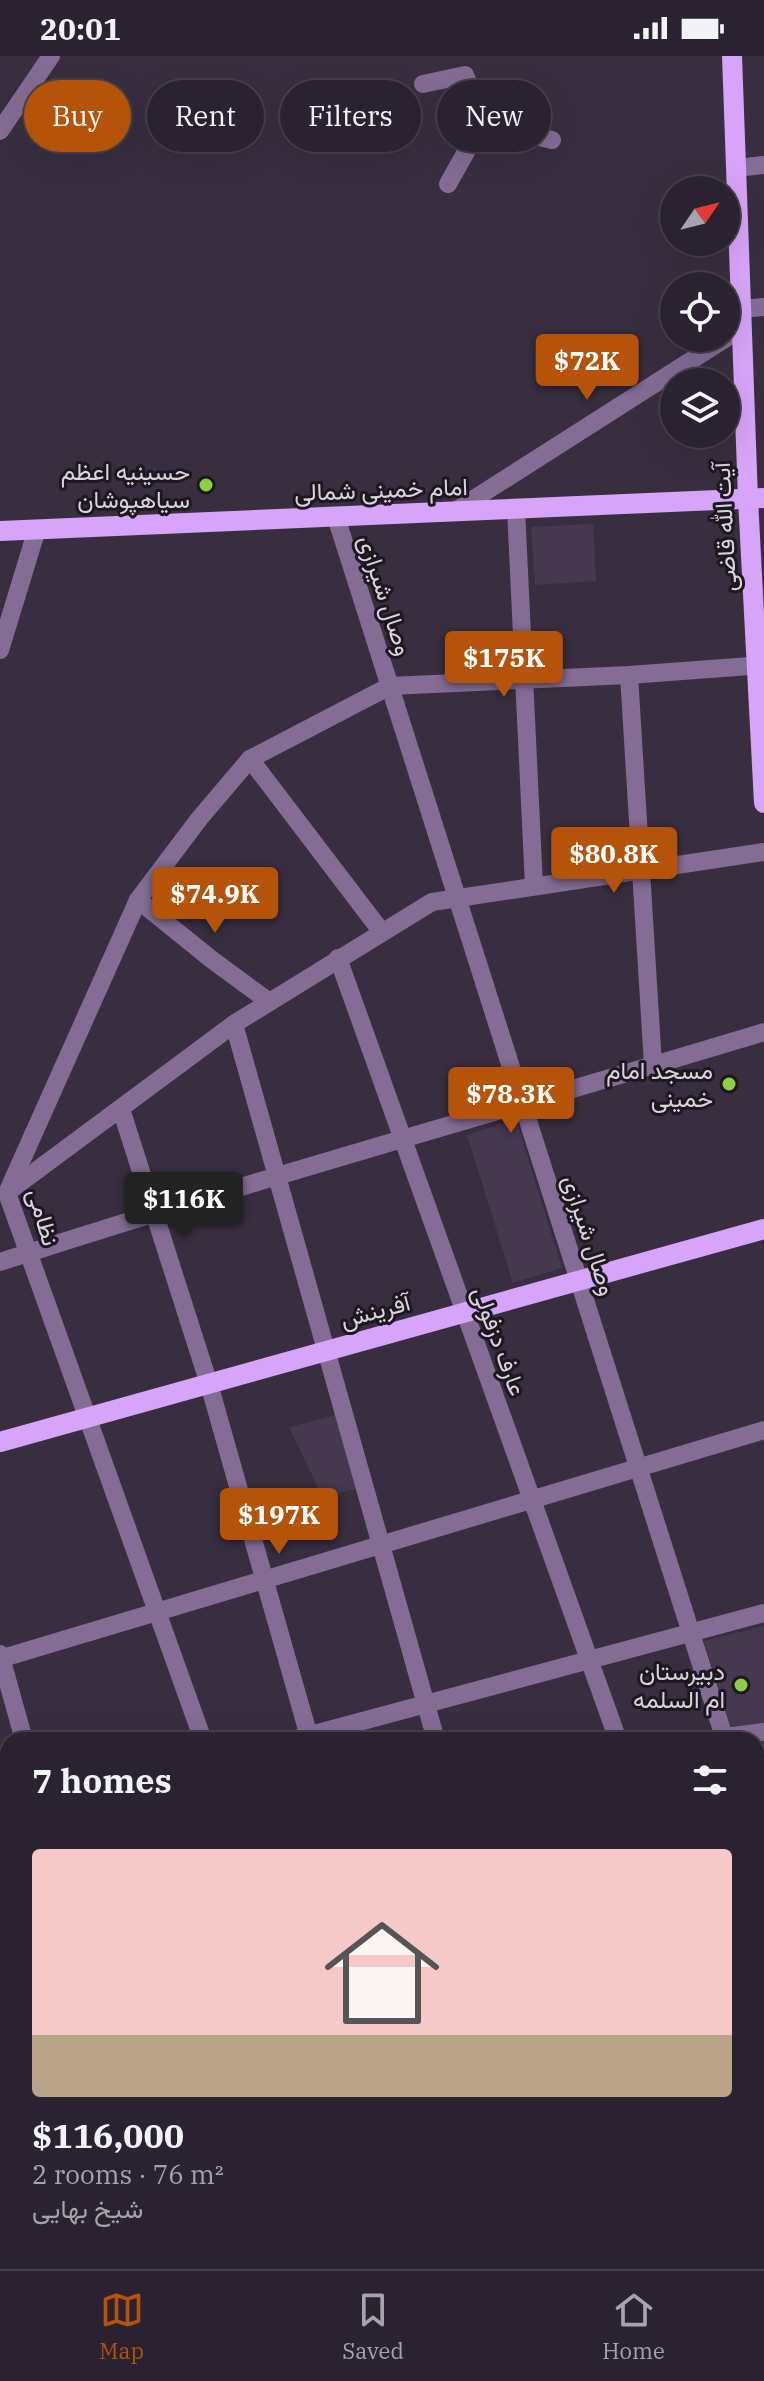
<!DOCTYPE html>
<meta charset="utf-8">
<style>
:root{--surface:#2a2230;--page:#322a38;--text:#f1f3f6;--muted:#a5a4ab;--line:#463f4c;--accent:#b45309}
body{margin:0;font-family:"IBM Plex Serif",Vazirmatn,serif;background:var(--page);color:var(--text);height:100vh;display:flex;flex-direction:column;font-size:30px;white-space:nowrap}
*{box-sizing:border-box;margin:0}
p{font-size:26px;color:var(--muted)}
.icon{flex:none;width:44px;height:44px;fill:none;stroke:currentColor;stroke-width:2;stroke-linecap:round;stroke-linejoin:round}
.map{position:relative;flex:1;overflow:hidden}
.panel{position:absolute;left:0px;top:1676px;width:764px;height:538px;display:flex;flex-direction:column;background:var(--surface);border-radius:24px 24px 0 0;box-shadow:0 8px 32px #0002,0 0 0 2px var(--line)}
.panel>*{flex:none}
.banner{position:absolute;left:24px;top:24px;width:716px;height:72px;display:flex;gap:16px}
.needle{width:52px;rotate:55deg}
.controls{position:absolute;left:660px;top:120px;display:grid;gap:16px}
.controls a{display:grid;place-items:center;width:80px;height:80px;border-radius:50%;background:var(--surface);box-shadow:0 8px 32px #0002,0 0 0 2px var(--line);font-size:40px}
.price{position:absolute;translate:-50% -68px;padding:0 18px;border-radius:8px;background:var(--accent);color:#fff;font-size:26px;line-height:52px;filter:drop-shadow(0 2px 4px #0008)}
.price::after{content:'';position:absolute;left:50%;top:48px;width:24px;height:18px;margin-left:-12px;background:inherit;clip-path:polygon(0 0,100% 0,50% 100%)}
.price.selected{background:#222;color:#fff}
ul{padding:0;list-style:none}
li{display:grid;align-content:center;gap:16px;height:424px;padding:0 32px}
li span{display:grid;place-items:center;height:248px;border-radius:8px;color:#555}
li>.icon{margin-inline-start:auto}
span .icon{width:144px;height:144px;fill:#fffc;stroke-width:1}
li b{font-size:34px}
h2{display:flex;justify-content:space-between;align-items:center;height:96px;padding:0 32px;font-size:34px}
.tag{padding:0 28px;border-radius:36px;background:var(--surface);box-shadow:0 8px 32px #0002,0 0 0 2px var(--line);font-size:28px;line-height:72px}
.tag.selected{background:var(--accent);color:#fff}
.status{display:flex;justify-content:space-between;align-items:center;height:56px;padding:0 40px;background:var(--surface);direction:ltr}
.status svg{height:22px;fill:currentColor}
.tabs{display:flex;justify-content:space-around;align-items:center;height:112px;border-top:2px solid var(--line);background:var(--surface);font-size:22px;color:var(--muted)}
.tabs a{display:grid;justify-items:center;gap:4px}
.tabs .selected{color:var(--accent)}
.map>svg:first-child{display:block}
.built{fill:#45384f}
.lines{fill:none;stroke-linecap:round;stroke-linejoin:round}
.minor{stroke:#846c95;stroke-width:18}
.major{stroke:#d6a4f8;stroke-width:20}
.poi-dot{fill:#8ece43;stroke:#1d1820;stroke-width:3}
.labels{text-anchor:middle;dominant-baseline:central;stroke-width:6;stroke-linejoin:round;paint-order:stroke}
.poi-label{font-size:24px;fill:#dad3df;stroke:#1d1820;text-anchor:end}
.street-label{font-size:24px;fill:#dad3df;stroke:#1d1820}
</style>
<div class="status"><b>20:01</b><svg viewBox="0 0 49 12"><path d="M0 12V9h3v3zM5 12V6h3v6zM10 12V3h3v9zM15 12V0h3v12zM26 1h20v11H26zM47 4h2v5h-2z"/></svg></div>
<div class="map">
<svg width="764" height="2213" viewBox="0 0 764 2213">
<rect width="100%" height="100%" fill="#382e40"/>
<!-- built -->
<g class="built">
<path d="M 593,468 L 596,525 L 535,529 L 531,471 Z"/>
<path d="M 516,1063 L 562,1212 L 513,1227 L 467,1079 Z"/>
<path d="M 336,1359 L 358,1432 L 323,1442 L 289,1371 Z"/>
<path d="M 764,1570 L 764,1672 L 732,1676 L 704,1585 Z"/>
</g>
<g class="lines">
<!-- minor -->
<g class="minor">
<path d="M 423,28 L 465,19 L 481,57 L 471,87 L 448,128"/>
<path d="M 481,57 L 523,77 L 552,84"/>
<path d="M 0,75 L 51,0"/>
<path d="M 736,112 L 764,109"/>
<path d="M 741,253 L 764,251"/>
<path d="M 516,453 L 534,830"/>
<path d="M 455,455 L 742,272"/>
<path d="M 336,461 L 725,1684"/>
<path d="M 0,594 L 37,473"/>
<path d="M 629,619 L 653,1009"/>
<path d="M 250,703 L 381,875"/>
<path d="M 138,844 L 211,903 L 268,945"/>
<path d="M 338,902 L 618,1684"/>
<path d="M 234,968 L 436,1684"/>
<path d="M 121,1053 L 209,1328 L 310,1684"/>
<path d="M 9,1135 L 234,968 L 432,846 L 764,796"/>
<path d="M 0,1206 C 253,1124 509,1053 764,976"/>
<path d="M 0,1598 L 24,1684"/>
<path d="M 0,1603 L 764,1374"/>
<path d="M 724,1681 L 764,1676"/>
<path d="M 203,1684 L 7,1137 L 138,844 L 199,763 L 250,703 L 390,630 L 629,619 L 764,609"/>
<path d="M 292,1684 L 764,1557"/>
<path d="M 0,1762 L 8,1760"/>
<path d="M 756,1780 L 764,1805"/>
<path d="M 0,1984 L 8,1982"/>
<path d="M 0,2091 L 8,2119"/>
<path d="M 756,2102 L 764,2125"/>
<path d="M 0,2194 L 8,2192"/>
<path d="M 32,2206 L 34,2213"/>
<path d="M 168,2206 L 170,2213"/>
<path d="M 380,2206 L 383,2213"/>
<path d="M 707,2206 L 708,2213"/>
<path d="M 432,2213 L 460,2206"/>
</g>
<!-- major -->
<g class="major">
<path d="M 732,0 L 748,443 L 764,747"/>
<path d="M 0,475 L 764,442"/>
<path d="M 0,1386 L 764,1173"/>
<path d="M 756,2002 L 764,1992"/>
<path d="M 756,2059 L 764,2050"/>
<path d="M 582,2213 L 588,2206"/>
<path d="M 630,2213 L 636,2206"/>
</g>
</g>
<!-- markers -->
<g class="poi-dot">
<circle cx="206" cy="429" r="8"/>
<circle cx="729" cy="1028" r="8"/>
<circle cx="741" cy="1629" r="8"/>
</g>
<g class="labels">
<!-- poi labels -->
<g class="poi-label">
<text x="190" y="415">حسینیه اعظم<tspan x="190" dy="28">سیاهپوشان</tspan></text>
<text x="713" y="1014">مسجد امام<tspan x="713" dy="28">خمینی</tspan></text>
<text x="725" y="1615">دبیرستان<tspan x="725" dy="28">ام السلمه</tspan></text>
</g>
<!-- street labels -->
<g class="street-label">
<text transform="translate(381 433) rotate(-2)">امام خمینی شمالی</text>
<text transform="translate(724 471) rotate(-93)">آیت الله قاضی</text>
<text transform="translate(386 539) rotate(72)">وصال شیرازی</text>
<text transform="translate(44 1161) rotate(74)">نظامی</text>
<text transform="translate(590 1179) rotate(72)">وصال شیرازی</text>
<text transform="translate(375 1254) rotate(-15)">آفرینش</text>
<text transform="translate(500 1285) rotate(70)">عارف دزفولی</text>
</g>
</g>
</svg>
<div class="controls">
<a><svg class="needle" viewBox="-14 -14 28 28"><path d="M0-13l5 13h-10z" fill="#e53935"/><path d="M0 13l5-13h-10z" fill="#a5a4ab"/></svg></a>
<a><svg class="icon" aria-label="locate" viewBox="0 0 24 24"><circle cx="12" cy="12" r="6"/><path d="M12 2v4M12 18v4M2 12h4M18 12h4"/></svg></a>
<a><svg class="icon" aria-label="layers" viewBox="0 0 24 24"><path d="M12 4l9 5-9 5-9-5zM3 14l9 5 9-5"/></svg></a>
</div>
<b class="price" style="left:587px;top:346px">$72K</b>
<b class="price" style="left:504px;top:643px">$175K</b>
<b class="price" style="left:614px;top:839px">$80.8K</b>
<b class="price" style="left:215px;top:879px">$74.9K</b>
<b class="price" style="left:511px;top:1079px">$78.3K</b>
<b class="price selected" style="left:184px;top:1184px">$116K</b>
<b class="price" style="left:279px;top:1500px">$197K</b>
<div class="banner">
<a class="tag selected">Buy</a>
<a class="tag">Rent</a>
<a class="tag">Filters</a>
<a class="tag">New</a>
</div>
<section class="panel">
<h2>7 homes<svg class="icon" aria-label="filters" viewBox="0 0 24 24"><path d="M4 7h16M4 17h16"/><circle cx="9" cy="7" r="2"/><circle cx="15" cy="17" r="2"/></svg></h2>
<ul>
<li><span style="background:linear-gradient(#f6c9c9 75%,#b9a48a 0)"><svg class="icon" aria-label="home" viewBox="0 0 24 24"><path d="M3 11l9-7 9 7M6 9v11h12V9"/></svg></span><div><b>$116,000</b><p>2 rooms · 76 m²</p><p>شیخ بهایی</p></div></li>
</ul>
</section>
</div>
<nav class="tabs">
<a class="selected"><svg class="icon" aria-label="map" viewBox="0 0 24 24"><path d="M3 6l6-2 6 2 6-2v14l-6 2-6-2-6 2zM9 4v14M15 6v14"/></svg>Map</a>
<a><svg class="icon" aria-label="saved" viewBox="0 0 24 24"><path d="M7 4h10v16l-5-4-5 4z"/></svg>Saved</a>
<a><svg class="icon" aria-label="home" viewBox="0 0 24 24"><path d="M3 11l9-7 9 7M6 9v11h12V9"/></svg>Home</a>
</nav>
